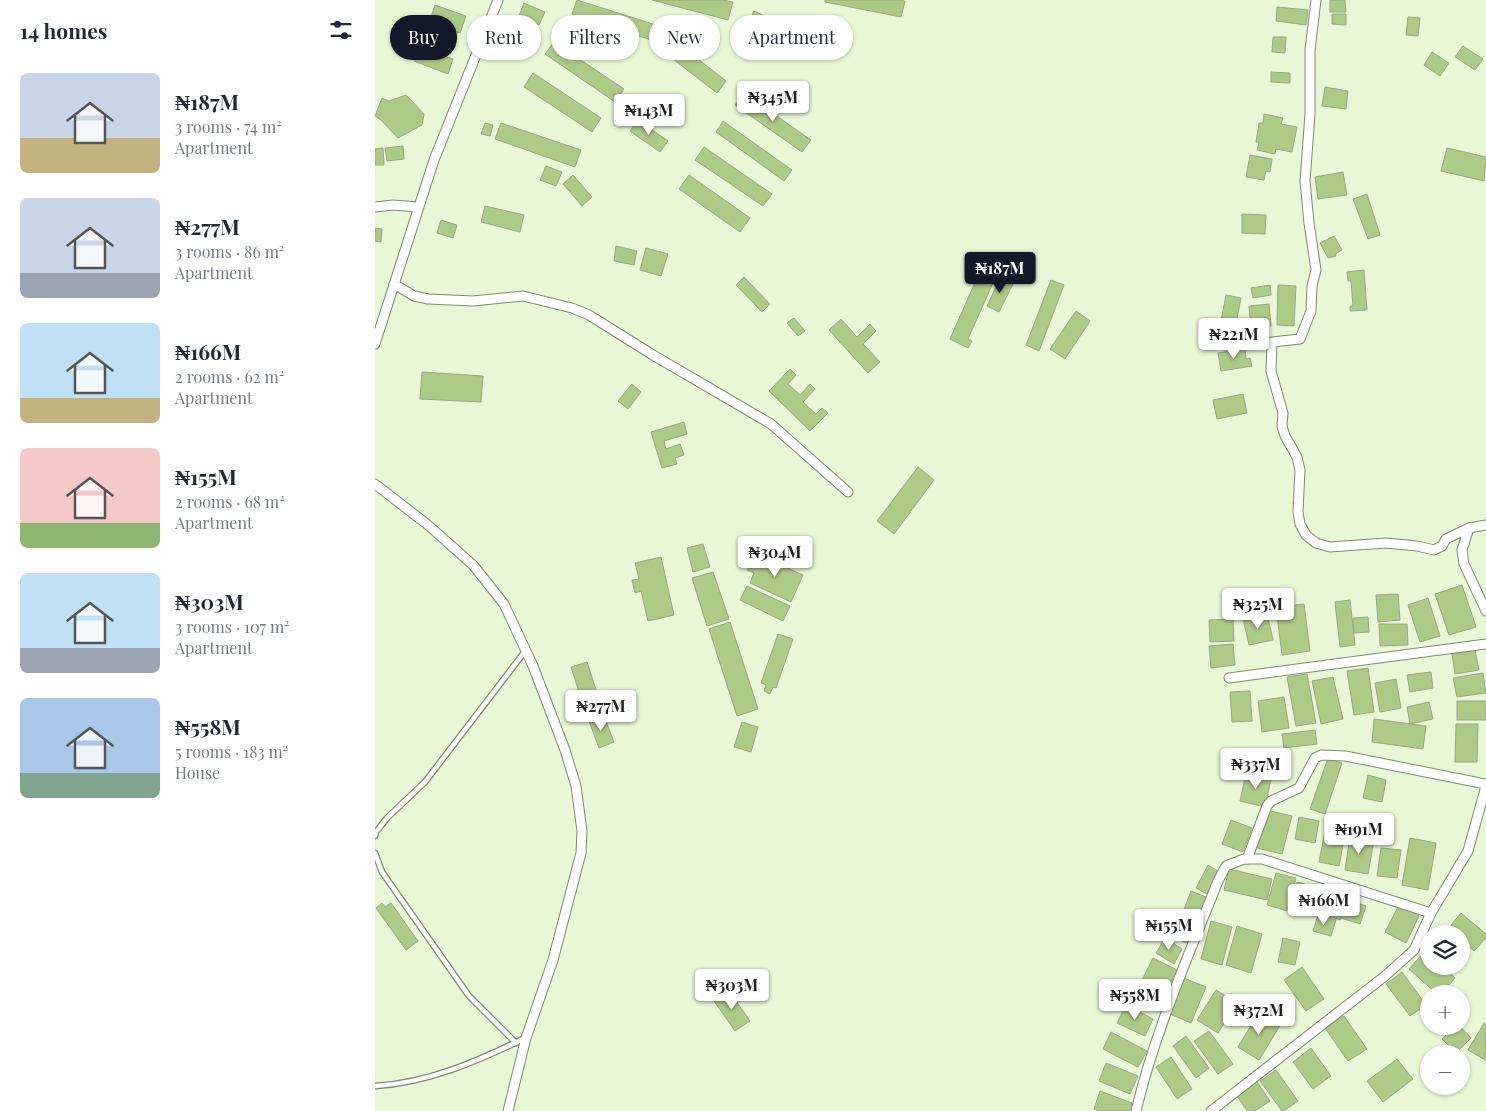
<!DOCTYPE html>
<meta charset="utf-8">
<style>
:root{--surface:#fff;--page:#f2f2f3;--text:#1f2937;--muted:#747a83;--accent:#111827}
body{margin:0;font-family:"Playfair Display",serif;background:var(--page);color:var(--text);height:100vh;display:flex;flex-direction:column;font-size:19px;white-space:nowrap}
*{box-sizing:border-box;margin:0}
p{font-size:16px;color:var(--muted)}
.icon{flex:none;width:28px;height:28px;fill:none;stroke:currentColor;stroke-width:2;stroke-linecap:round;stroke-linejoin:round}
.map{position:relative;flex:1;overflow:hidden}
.side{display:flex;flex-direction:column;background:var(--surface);width:375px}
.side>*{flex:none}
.hud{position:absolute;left:15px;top:15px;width:475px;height:45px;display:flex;gap:10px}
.controls{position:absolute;left:1045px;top:925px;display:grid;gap:10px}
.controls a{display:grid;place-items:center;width:50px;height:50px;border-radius:50%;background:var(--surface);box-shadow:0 1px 4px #0004;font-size:25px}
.price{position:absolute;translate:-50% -42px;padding:0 11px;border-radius:5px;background:#fff;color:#222;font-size:16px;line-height:32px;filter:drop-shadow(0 1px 2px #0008)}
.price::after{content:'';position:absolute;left:50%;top:30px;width:15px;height:11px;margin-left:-8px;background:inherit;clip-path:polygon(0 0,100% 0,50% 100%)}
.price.on{background:var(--accent);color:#fff}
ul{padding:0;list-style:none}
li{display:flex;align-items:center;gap:15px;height:125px;padding:0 20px}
li span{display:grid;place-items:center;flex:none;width:140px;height:100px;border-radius:8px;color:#555}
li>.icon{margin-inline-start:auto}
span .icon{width:60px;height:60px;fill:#fffc;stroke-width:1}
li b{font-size:21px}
h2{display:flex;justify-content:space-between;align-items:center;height:60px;padding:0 20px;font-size:21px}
.tag{padding:0 18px;border-radius:22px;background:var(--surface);box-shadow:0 1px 4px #0004;font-size:18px;line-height:45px}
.tag.on{background:var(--accent);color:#fff}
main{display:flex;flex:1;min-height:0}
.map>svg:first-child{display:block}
.building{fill:#adcb87;stroke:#98a786}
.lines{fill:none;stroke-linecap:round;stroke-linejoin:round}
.lane-casing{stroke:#7e8c6d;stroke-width:7}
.street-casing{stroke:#7e8c6d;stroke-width:11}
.lane{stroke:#fff;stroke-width:4.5}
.street{stroke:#fff;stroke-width:9}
</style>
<main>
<section class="side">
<h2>14 homes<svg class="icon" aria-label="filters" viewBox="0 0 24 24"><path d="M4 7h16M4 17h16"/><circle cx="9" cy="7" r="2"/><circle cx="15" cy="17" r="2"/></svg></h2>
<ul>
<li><span style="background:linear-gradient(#c9d6e8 65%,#c2b280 0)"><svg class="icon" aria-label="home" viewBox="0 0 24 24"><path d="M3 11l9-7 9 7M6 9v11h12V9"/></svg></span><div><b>₦187M</b><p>3 rooms · 74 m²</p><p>Apartment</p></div></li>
<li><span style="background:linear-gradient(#c9d6e8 75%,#9aa5b1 0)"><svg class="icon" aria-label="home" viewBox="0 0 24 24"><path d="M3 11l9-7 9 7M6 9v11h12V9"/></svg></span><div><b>₦277M</b><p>3 rooms · 86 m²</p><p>Apartment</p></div></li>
<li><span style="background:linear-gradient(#bfe0f5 75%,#c2b280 0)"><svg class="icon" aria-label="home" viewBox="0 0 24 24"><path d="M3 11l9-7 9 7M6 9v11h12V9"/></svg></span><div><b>₦166M</b><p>2 rooms · 62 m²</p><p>Apartment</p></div></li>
<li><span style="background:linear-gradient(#f6c9c9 75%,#8fb573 0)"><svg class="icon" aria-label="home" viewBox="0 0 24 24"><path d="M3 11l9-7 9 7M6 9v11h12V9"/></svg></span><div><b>₦155M</b><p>2 rooms · 68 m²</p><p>Apartment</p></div></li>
<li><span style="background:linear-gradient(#bfe0f5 75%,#9aa5b1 0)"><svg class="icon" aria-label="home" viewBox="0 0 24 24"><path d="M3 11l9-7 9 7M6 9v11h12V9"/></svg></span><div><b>₦303M</b><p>3 rooms · 107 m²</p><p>Apartment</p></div></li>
<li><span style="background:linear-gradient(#a9c7e8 75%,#7fa58c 0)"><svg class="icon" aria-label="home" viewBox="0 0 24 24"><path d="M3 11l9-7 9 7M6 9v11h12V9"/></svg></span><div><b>₦558M</b><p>5 rooms · 183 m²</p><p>House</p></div></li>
</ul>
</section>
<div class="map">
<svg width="1111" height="1111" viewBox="0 0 1111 1111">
<rect width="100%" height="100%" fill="#e8f8d6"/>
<!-- building -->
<g class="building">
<path d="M 202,0 L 281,25 L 276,40 L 197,14 Z"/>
<path d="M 277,0 L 348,0 L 358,2 L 353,20 Z"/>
<path d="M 450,0 L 523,0 L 530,1 L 526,17 L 450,2 Z"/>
<path d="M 955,0 L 970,0 L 971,12 L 955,12 Z"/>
<path d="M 149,3 L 170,12 L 164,25 L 144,16 Z"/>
<path d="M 60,5 L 91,16 L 85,33 L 54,23 Z"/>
<path d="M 902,7 L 933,10 L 931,25 L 901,21 Z"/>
<path d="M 379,11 L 441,39 L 435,53 L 373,25 Z"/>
<path d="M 957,14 L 971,14 L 971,25 L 957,24 Z"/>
<path d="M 1033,17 L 1045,18 L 1043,36 L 1031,35 Z"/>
<path d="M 898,37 L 911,37 L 910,53 L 897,52 Z"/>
<path d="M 179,42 L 249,89 L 240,102 L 170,54 Z"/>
<path d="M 304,44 L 351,81 L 342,93 L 294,56 Z"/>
<path d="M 1088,46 L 1108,59 L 1100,70 L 1080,57 Z"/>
<path d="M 44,47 L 78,59 L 73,74 L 39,61 Z"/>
<path d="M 1057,52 L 1074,63 L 1065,76 L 1049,65 Z"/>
<path d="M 896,72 L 915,73 L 915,83 L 896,82 Z"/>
<path d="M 158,73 L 226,118 L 217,132 L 149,87 Z"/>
<path d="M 950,87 L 973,91 L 971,109 L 947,106 Z"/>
<path d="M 369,93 L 436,140 L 427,152 L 360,105 Z"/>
<path d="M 31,95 L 49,114 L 47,125 L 23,138 L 6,120 L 0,116 L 7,98 L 14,101 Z"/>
<path d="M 889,114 L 908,118 L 906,124 L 922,127 L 917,152 L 901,149 L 900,154 L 882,150 L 884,142 L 881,142 L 884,123 L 888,123 Z"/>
<path d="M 263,120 L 293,141 L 285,152 L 255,131 Z"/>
<path d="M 348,121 L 417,170 L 409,181 L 341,132 Z"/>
<path d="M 110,123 L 118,125 L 115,136 L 106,134 Z"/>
<path d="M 126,123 L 206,150 L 200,167 L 120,139 Z"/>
<path d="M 28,146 L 29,159 L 12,161 L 10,148 Z"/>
<path d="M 329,147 L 397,194 L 388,206 L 320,160 Z"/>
<path d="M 8,148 L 9,165 L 0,165 L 0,149 Z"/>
<path d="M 1072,148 L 1111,157 L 1109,181 L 1066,171 Z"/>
<path d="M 875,155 L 897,159 L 895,172 L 891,171 L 889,180 L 871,177 Z"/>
<path d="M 171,166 L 187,172 L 181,186 L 165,180 Z"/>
<path d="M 968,172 L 972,195 L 943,199 L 940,177 Z"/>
<path d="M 198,175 L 217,197 L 207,206 L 188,184 Z"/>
<path d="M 314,175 L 375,218 L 365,232 L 304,189 Z"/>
<path d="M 992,194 L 1005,235 L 993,239 L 978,199 Z"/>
<path d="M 110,206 L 149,215 L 145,232 L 106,222 Z"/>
<path d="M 867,214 L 891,215 L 890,234 L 867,233 Z"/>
<path d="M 66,220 L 82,225 L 78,238 L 62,233 Z"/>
<path d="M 0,228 L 7,229 L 6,242 L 0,241 Z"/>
<path d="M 959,236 L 967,250 L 960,254 L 961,256 L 953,258 L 945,243 Z"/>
<path d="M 241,246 L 262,251 L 259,265 L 239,261 Z"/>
<path d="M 271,248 L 293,254 L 286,276 L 265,270 Z"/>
<path d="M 606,269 L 621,276 L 593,339 L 597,341 L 593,348 L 575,339 Z"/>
<path d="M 989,270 L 992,310 L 975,311 L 975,306 L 978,306 L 976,281 L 973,281 L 972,272 Z"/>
<path d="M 626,276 L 639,282 L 624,312 L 612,306 Z"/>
<path d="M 369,277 L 395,304 L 387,312 L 361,285 Z"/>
<path d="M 676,280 L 689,285 L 664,351 L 651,345 Z"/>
<path d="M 895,285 L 896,295 L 878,298 L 876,288 Z"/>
<path d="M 903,285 L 921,286 L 919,326 L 902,325 Z"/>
<path d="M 851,295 L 866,298 L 861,323 L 846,321 Z"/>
<path d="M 894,304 L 896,326 L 876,328 L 874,306 Z"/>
<path d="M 701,311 L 715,321 L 690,359 L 675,349 Z"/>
<path d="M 419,318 L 430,331 L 423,336 L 412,323 Z"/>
<path d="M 466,319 L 482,337 L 495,324 L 501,331 L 488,344 L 505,362 L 493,373 L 454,330 Z"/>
<rect x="843" y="325" width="16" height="11"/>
<path d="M 870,349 L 871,359 L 875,358 L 877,366 L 846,371 L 843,353 Z"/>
<path d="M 415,369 L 421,375 L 413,384 L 425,395 L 435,384 L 440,389 L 428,402 L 441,414 L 447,408 L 453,413 L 435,431 L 394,391 Z"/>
<path d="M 47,372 L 108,376 L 106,402 L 45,399 Z"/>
<path d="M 257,384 L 266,392 L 253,409 L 243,401 Z"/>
<path d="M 868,394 L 872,413 L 842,419 L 838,400 Z"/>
<path d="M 309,422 L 312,434 L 289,441 L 291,449 L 305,444 L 309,455 L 300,458 L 302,464 L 287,468 L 276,432 Z"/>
<path d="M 543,467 L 559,480 L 519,534 L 502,521 Z"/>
<path d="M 328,544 L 335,567 L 318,572 L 312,548 Z"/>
<path d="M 387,556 L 428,575 L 416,602 L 375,583 L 379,573 L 372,570 L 376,562 L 383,565 Z"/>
<path d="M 286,557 L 299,615 L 273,621 L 266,591 L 260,593 L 257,580 L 264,579 L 260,563 Z"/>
<path d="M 338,572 L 354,619 L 332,626 L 317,578 Z"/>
<path d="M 1087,585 L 1101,627 L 1074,635 L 1060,594 Z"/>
<path d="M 372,586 L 415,606 L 408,621 L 365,600 Z"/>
<path d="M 1023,594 L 1025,620 L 1003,622 L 1001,595 Z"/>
<path d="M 1053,598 L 1065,636 L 1045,642 L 1033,605 Z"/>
<path d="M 975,600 L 980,645 L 965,647 L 960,602 Z"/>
<path d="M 929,604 L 935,651 L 907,655 L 901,607 Z"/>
<path d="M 892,614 L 898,640 L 874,645 L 868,619 Z"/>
<path d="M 993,617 L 994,632 L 979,633 L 978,618 Z"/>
<path d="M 858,619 L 859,641 L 835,642 L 834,620 Z"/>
<path d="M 355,622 L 383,709 L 362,716 L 334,629 Z"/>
<path d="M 1004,624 L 1032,624 L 1033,645 L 1005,646 Z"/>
<path d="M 403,634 L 418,639 L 401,688 L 398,687 L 395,694 L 389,691 L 391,685 L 386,683 Z"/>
<path d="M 858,644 L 860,665 L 836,668 L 834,646 Z"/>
<path d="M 1100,650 L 1104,670 L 1080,674 L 1077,654 Z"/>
<path d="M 212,662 L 228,711 L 212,717 L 196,667 Z"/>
<path d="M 993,668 L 999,712 L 979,715 L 972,671 Z"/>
<path d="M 1056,672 L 1058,688 L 1035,692 L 1032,675 Z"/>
<path d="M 1108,673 L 1111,693 L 1082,697 L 1078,678 Z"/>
<path d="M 932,674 L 941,723 L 921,726 L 912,677 Z"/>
<path d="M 958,677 L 968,719 L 946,724 L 937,681 Z"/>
<path d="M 1021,679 L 1026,708 L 1005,712 L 1000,683 Z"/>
<path d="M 875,691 L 877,721 L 857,722 L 855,692 Z"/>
<path d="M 909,697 L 914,728 L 887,732 L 883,701 Z"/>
<rect x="1082" y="701" width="29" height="19"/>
<path d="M 1054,702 L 1058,719 L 1035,724 L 1032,707 Z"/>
<path d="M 229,716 L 239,742 L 224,748 L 214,721 Z"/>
<path d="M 999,719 L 1051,726 L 1048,749 L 997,742 Z"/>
<path d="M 367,722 L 383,727 L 376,752 L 359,747 Z"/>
<path d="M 1081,724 L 1103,724 L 1102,762 L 1080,762 Z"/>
<path d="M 940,730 L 942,744 L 909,748 L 907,734 Z"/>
<path d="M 953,758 L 967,763 L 950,814 L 935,809 Z"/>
<path d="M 871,774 L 896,779 L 890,807 L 865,801 Z"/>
<path d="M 993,775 L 1011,780 L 1007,802 L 988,798 Z"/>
<path d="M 891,810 L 917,816 L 907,854 L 882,848 Z"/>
<path d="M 924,817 L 944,821 L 940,843 L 920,839 Z"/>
<path d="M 856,820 L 877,828 L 868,852 L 847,844 Z"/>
<path d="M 952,821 L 972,825 L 964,866 L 944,862 Z"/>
<path d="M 975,836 L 999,840 L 993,874 L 970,870 Z"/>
<path d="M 1035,838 L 1061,843 L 1053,890 L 1027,885 Z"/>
<path d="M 1006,848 L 1026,850 L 1022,878 L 1002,876 Z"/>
<path d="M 833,865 L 844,872 L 832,894 L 821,888 Z"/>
<path d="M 854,869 L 897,879 L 892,900 L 849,890 Z"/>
<path d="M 901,873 L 921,878 L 912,911 L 892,905 Z"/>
<path d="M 922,882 L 941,887 L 934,915 L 915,910 Z"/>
<path d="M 948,888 L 972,896 L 965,920 L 940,912 Z"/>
<path d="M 816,891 L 833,898 L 824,922 L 807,915 Z"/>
<path d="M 973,899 L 991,906 L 985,924 L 966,918 Z"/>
<path d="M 7,903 L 10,907 L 16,903 L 43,941 L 31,950 L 1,908 Z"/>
<path d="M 1024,905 L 1044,916 L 1031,943 L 1010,932 Z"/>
<path d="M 1086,913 L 1111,934 L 1111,938 L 1099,951 L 1086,940 L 1086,934 L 1078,934 L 1073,929 Z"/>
<path d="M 802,914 L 821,922 L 812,943 L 793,934 Z"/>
<path d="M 943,915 L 961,920 L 956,936 L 938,931 Z"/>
<path d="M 836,921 L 857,927 L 847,965 L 826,959 Z"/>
<path d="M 862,926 L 887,934 L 876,973 L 851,965 Z"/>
<path d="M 790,938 L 807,949 L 799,964 L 781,953 Z"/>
<path d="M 908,938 L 925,942 L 920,965 L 903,962 Z"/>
<path d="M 1050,951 L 1054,954 L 1054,966 L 1067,966 L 1080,978 L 1066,994 L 1062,994 L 1034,969 Z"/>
<path d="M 778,958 L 802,970 L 782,1010 L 758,998 Z"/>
<path d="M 927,967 L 949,999 L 931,1011 L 909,980 Z"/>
<path d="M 1027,972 L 1051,1005 L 1035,1016 L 1011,984 Z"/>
<path d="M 809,978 L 831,987 L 816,1023 L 795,1014 Z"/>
<path d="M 841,990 L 862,1003 L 843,1033 L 822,1020 Z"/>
<path d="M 354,991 L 375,1021 L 360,1031 L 339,1001 Z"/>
<path d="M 751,1005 L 778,1019 L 770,1036 L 742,1023 Z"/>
<path d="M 885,1011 L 906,1024 L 884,1060 L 863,1047 Z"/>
<path d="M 969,1016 L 992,1049 L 973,1061 L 950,1028 Z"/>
<path d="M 1109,1023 L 1111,1025 L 1110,1060 L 1093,1050 Z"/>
<path d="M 1080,1026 L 1085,1026 L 1096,1038 L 1081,1053 L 1067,1039 Z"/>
<path d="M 834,1031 L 858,1064 L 843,1074 L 819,1041 Z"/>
<path d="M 736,1032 L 772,1051 L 763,1067 L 728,1049 Z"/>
<path d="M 811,1036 L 834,1068 L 821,1078 L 798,1046 Z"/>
<path d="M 936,1048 L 956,1076 L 938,1089 L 918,1062 Z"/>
<path d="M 796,1057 L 817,1089 L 802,1099 L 781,1067 Z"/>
<path d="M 1022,1059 L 1038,1079 L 1008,1102 L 992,1081 Z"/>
<path d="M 731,1063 L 763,1076 L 755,1094 L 724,1081 Z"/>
<path d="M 901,1070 L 923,1101 L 909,1111 L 907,1111 L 885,1081 Z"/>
<path d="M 882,1082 L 895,1101 L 880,1111 L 872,1111 L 862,1096 Z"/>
<path d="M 725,1091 L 757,1103 L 754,1111 L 724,1111 L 719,1109 Z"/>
</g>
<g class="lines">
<defs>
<g id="lane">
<path d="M 0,836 L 1,832 L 12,818 L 50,782 L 151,650"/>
<path d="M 0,853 L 7,872 L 94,996 L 141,1043"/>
<path d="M 0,1086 C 53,1083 103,1061 150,1038"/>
</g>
<g id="street">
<path d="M 941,0 L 935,50 L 935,114 L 930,181 L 934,223 L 941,270 L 937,286 L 936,311 L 925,339 L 897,342 L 896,371 L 908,413 L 907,426 L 910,436 L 922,457 L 925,470 L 923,512 L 925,524 L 931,535 L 941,543 L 955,547 L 1011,543 L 1042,546 L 1059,550 L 1067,546 L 1071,539 L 1094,528"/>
<path d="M 0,207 L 18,205 L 43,207"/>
<path d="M 19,284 L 39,296 L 53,299 L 98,301 L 148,296 L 197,308 L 214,315 L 278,355 L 396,424 L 473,492"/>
<path d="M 0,344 L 59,160 L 123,0"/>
<path d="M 0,484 L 53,525 L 98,565 L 129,604 L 158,666 L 190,750 L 201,786 L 207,831 L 206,853 L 178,960 L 151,1038 L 133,1111"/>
<path d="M 1111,525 L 1094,528 L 1087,550 L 1089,564 L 1111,611"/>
<path d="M 854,678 L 1111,644"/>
<path d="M 872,859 L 892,806 L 896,801 L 924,788 L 940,758 L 946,755 L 970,756 L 1111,784"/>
<path d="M 761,1111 C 780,1031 813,957 843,881 L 851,866 L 869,859 L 887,859 L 1056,913"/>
<path d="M 836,1111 L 1010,976 L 1039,950 L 1056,913 L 1093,851 L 1111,786"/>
</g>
</defs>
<!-- lane casing -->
<use href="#lane" class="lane-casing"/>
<!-- street casing -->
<use href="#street" class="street-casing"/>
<!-- lane -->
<use href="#lane" class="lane"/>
<!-- street -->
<use href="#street" class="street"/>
</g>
</svg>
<div class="controls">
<a><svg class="icon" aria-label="layers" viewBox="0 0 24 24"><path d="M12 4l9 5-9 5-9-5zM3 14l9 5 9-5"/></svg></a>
<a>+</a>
<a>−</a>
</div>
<b class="price" style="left:398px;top:123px">₦345M</b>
<b class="price" style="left:274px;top:136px">₦143M</b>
<b class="price on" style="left:625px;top:294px">₦187M</b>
<b class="price" style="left:859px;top:360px">₦221M</b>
<b class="price" style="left:400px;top:578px">₦304M</b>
<b class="price" style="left:883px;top:630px">₦325M</b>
<b class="price" style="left:226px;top:732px">₦277M</b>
<b class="price" style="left:881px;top:790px">₦337M</b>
<b class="price" style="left:984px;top:855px">₦191M</b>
<b class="price" style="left:949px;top:926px">₦166M</b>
<b class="price" style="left:794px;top:951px">₦155M</b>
<b class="price" style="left:357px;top:1011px">₦303M</b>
<b class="price" style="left:760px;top:1021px">₦558M</b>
<b class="price" style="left:884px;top:1036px">₦372M</b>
<div class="hud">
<a class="tag on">Buy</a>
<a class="tag">Rent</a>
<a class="tag">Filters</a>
<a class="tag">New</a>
<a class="tag">Apartment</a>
</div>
</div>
</main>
